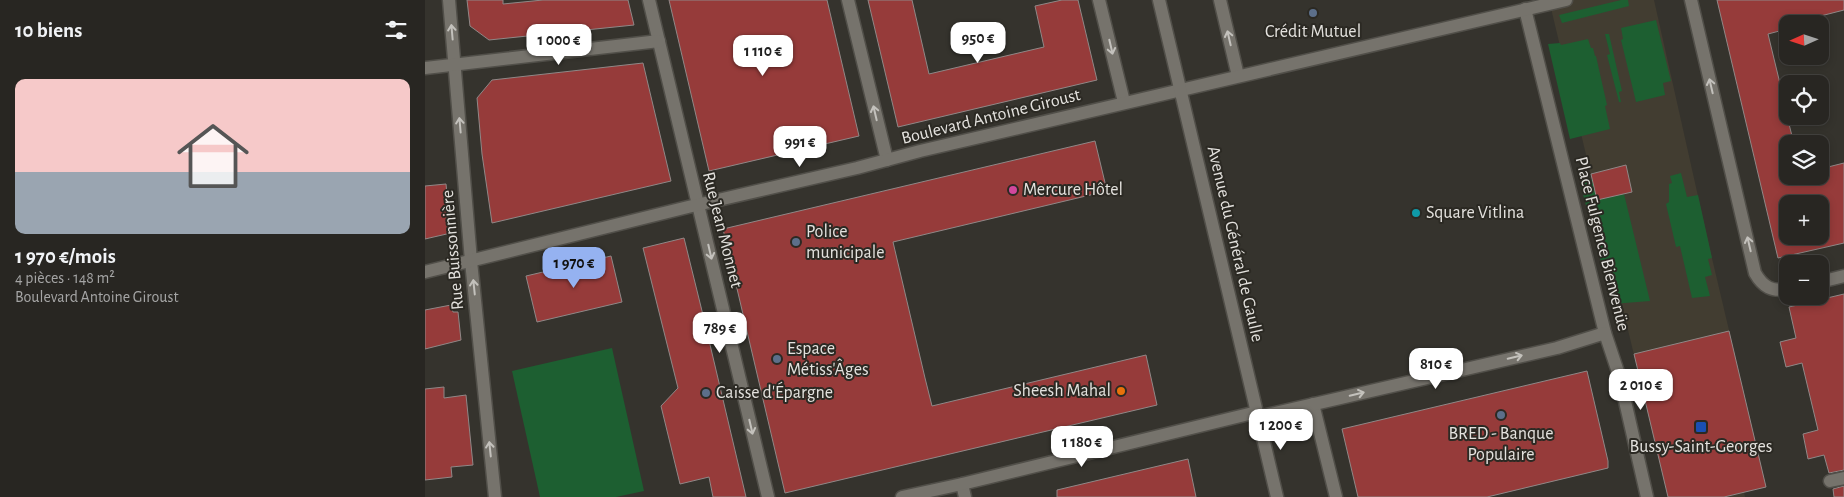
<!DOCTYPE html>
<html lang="fr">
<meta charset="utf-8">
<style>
:root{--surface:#282622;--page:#302e2a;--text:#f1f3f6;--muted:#a5a5a5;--line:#444340;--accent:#95b2f1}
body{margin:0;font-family:"Alegreya Sans",sans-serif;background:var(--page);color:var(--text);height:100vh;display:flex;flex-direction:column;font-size:19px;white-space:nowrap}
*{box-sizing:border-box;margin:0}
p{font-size:16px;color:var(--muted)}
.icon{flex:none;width:28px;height:28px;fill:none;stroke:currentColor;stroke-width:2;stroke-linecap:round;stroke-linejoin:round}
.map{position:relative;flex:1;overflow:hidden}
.details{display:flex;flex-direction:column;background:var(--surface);width:425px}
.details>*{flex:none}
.needle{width:32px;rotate:267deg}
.tools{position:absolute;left:1354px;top:15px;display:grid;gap:10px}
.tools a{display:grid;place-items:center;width:50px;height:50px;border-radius:10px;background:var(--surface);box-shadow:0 2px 8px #0003,0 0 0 1px var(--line);font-size:25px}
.price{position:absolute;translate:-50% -42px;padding:0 11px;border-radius:10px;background:#fff;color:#222;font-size:16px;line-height:32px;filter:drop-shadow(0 1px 2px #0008)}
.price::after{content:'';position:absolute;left:50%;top:30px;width:15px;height:11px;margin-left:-8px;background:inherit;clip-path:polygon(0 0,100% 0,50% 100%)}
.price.selected{background:var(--accent);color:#111}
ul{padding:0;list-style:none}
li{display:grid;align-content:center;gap:10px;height:265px;padding:0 15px}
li+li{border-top:1px solid var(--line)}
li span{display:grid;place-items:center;height:155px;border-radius:10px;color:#555}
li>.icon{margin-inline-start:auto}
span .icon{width:90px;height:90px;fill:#fffc;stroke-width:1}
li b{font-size:21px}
h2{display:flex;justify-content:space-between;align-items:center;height:60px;padding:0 15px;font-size:21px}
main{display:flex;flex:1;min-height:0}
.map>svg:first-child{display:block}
.built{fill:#423d31}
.green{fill:#1d5f31}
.building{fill:#963b3a;stroke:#908887;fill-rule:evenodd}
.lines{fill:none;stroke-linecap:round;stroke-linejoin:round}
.pedestrian-casing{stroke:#514f49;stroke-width:15}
.minor-casing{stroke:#514f49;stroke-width:15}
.tertiary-casing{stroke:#514f49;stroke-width:15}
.secondary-casing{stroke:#514f49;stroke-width:15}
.pedestrian{stroke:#76736c;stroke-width:12}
.minor{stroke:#76736c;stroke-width:12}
.tertiary{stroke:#76736c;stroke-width:12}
.secondary{stroke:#76736c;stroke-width:12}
.oneway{stroke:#c3c1bc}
.service-dot{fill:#5c6f8a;stroke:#2b2923;stroke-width:2}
.hotel-dot{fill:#d1479c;stroke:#2b2923;stroke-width:2}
.culture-dot{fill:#0f9aa8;stroke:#2b2923;stroke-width:2}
.food-dot{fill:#e8710a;stroke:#2b2923;stroke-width:2}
.transit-dot{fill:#1a4fb4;stroke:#2b2923;stroke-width:2}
.labels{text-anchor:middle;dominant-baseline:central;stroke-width:4;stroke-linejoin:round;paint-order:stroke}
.poi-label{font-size:18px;fill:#e4e2de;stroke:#2b2923;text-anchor:start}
.street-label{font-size:18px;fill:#e4e2de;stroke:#2b2923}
</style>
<main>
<section class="details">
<h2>10 biens<svg class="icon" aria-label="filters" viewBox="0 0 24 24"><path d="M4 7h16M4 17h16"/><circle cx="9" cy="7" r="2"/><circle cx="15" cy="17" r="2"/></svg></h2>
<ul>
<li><span style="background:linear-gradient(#f6c9c9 60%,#9aa5b1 0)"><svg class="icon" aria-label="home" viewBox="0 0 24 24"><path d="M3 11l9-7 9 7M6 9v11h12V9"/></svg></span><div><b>1 970 €/mois</b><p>4 pièces · 148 m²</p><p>Boulevard Antoine Giroust</p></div></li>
</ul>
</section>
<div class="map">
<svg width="1419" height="497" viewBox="0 0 1419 497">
<rect width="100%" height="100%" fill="#35332d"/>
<!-- built -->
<path class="built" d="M 1124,0 L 1229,0 L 1286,254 L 1341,487 L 1319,492 L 1320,497 L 1243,497 Z"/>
<!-- green -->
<g class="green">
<path d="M 1196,0 L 1203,0 L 1204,6 L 1137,23 L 1134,15 Z"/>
<path d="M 1231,20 L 1246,81 L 1238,83 L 1240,95 L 1211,102 L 1196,40 L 1198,39 L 1196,28 Z"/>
<path d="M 1180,34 L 1184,34 L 1197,91 L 1194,92 L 1196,102 L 1194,102 L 1182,55 L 1185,54 Z"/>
<path d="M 1163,39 L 1166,48 L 1168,48 L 1170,56 L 1171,56 L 1182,105 L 1180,106 L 1185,129 L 1145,139 L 1123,44 L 1135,43 L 1136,45 Z"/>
<path d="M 1256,173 L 1262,197 L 1273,195 L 1287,258 L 1283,259 L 1287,275 L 1280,277 L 1285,296 L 1267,298 L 1255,246 L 1251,247 L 1241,204 L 1244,202 L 1244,184 L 1247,183 L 1245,176 Z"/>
<path d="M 1167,180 L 1172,200 L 1199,194 L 1225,301 L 1187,304 L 1155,183 Z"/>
<path d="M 187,348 L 219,491 L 191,497 L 115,497 L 87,371 Z"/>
</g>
<!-- building -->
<g class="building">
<path d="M 42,0 L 78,0 L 78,4 L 118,0 L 203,0 L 209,25 L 64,40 L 45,26 Z"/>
<path d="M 244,0 L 402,0 L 434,136 L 284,171 Z"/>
<path d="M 443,0 L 487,0 L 504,74 L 619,47 L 610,6 L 637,0 L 653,0 L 672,80 L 473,127 Z"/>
<path d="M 1292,0 L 1419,0 L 1419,10 L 1372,22 L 1373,24 L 1362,24 L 1362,29 L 1343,34 L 1358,96 L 1362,95 L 1362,116 L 1369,144 L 1362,144 L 1362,176 L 1395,176 L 1395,169 L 1419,163 L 1419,243 L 1353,258 ZM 1362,204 L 1395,204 L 1395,236 L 1362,236 Z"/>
<path d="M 218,63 L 246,181 L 67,223 L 57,154 L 52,98 L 67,80 Z"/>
<path d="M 670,141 L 682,191 L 468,242 L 500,378 L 507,406 L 721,355 L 732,405 L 360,493 L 298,229 Z"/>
<path d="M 1201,165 L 1207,192 L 1172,200 L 1166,174 Z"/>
<path d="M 21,184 L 26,233 L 0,239 L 0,186 Z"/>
<path d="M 259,238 L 278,315 L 321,497 L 288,497 L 284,477 L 255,484 L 236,406 L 253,388 L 218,248 Z"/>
<path d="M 186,256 L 197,302 L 112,322 L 101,276 Z"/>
<path d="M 1419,294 L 1419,470 L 1404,473 L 1399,455 L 1383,459 L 1378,434 L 1393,430 L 1377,363 L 1361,367 L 1355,342 L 1371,338 L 1364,307 Z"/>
<path d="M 26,305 L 28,312 L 33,312 L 36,340 L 0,349 L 0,310 Z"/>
<path d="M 1304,331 L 1341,487 L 1299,497 L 1243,497 L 1209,354 Z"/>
<path d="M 1162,371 L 1183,461 L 1183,468 L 1062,497 L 933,497 L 917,429 Z"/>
<path d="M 19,387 L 19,398 L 41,395 L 48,465 L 26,467 L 27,477 L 0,480 L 0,389 Z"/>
<path d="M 763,459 L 771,497 L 632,497 L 632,490 Z"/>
<path d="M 1419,486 L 1419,497 L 1409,497 L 1408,489 Z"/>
</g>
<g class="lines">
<defs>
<g id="pedestrian">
<path d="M 1100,9 L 1180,333"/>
<path d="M 1405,481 L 1419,478"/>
</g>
<g id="minor">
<path d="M 24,0 L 46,261 L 70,497"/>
<path d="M 224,0 L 343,497"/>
<path d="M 423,0 L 462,160"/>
<path d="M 674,0 L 699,102"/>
<path d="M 795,0 L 813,76"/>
<path d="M 1266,0 L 1330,273 C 1338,287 1347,292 1362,289"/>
<path d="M 0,68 L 234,41"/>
<path d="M 1395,282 L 1419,276"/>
<path d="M 888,404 L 911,497"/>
<path d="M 833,417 L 1132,348 L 1180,333 L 1194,375 L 1222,497"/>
<path d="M 537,484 L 540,497"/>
<path d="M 477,497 L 537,484 L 832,412"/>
</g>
<path id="tertiary" d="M 0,272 L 263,207 L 432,168 L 495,151 L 1141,0"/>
<path id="secondary" d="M 734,0 L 852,497"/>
</defs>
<!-- pedestrian casing -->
<use href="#pedestrian" class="pedestrian-casing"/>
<!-- minor casing -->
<use href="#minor" class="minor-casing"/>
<!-- tertiary casing -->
<use href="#tertiary" class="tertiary-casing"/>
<!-- secondary casing -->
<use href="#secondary" class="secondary-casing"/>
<!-- pedestrian -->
<use href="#pedestrian" class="pedestrian"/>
<!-- minor -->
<use href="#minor" class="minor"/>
<!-- tertiary -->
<use href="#tertiary" class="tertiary"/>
<!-- secondary -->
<use href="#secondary" class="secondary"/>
</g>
<!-- one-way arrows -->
<defs><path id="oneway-shaft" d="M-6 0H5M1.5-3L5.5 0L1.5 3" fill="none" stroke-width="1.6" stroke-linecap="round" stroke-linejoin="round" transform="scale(1.25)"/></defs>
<g class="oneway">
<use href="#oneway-shaft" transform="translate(27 32) rotate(-95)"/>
<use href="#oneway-shaft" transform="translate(804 38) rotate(-103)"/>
<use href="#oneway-shaft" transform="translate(686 47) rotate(77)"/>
<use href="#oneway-shaft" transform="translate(1286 86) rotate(-103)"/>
<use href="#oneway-shaft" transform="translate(450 113) rotate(-103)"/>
<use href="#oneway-shaft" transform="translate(35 125) rotate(-95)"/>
<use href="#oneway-shaft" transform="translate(1324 244) rotate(-103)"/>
<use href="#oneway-shaft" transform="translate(285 252) rotate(77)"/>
<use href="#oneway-shaft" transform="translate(49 287) rotate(-96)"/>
<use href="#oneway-shaft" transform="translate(1090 357) rotate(-13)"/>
<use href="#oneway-shaft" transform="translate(932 394) rotate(-13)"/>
<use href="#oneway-shaft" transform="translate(326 427) rotate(77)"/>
<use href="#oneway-shaft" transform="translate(65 449) rotate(-96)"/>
</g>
<!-- markers -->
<g class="service-dot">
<circle cx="888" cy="13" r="5"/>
<circle cx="371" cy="242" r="5"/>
<circle cx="352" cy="359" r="5"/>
<circle cx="281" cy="393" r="5"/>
<circle cx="1076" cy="415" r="5"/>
</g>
<circle class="hotel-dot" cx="588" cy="190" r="5"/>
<circle class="culture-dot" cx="991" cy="213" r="5"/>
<circle class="food-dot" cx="696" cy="391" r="5"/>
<rect class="transit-dot" x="1270" y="421" width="12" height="12" rx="2.5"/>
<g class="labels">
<!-- poi labels -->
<g class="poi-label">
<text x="888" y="32" text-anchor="middle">Crédit Mutuel</text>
<text x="598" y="190">Mercure Hôtel</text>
<text x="1001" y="213">Square Vitlina</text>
<text x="381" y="232">Police<tspan x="381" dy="21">municipale</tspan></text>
<text x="362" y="349">Espace<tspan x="362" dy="21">Métiss'Âges</tspan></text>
<text x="686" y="391" text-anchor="end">Sheesh Mahal</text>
<text x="291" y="393">Caisse d'Épargne</text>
<text x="1076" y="434" text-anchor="middle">BRED - Banque<tspan x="1076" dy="21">Populaire</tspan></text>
<text x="1276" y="447" text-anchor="middle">Bussy-Saint-Georges</text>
</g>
<!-- street labels -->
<g class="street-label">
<text transform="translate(566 117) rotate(-14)">Boulevard Antoine Giroust</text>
<text transform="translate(297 230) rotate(76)">Rue Jean Monnet</text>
<text transform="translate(810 244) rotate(77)">Avenue du Général de Gaulle</text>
<text transform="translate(1177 244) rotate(76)">Place Fulgence Bienvenüe</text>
<text transform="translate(28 250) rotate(-95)">Rue Buissonnière</text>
</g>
</g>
</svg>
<div class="tools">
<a><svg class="needle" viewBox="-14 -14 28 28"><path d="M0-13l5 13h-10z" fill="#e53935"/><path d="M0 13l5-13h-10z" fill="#a5a5a5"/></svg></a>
<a><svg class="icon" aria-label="locate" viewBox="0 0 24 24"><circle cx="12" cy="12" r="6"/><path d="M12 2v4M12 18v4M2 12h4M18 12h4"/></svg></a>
<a><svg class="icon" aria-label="layers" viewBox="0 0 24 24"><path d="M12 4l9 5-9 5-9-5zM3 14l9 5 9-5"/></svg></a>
<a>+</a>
<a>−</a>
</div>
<b class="price" style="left:553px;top:64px">950 €</b>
<b class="price" style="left:134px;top:66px">1 000 €</b>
<b class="price" style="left:338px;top:77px">1 110 €</b>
<b class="price" style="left:375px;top:168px">991 €</b>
<b class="price selected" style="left:149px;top:289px">1 970 €</b>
<b class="price" style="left:295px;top:354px">789 €</b>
<b class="price" style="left:1011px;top:390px">810 €</b>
<b class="price" style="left:1216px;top:411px">2 010 €</b>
<b class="price" style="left:856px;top:451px">1 200 €</b>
<b class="price" style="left:657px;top:468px">1 180 €</b>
</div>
</main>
